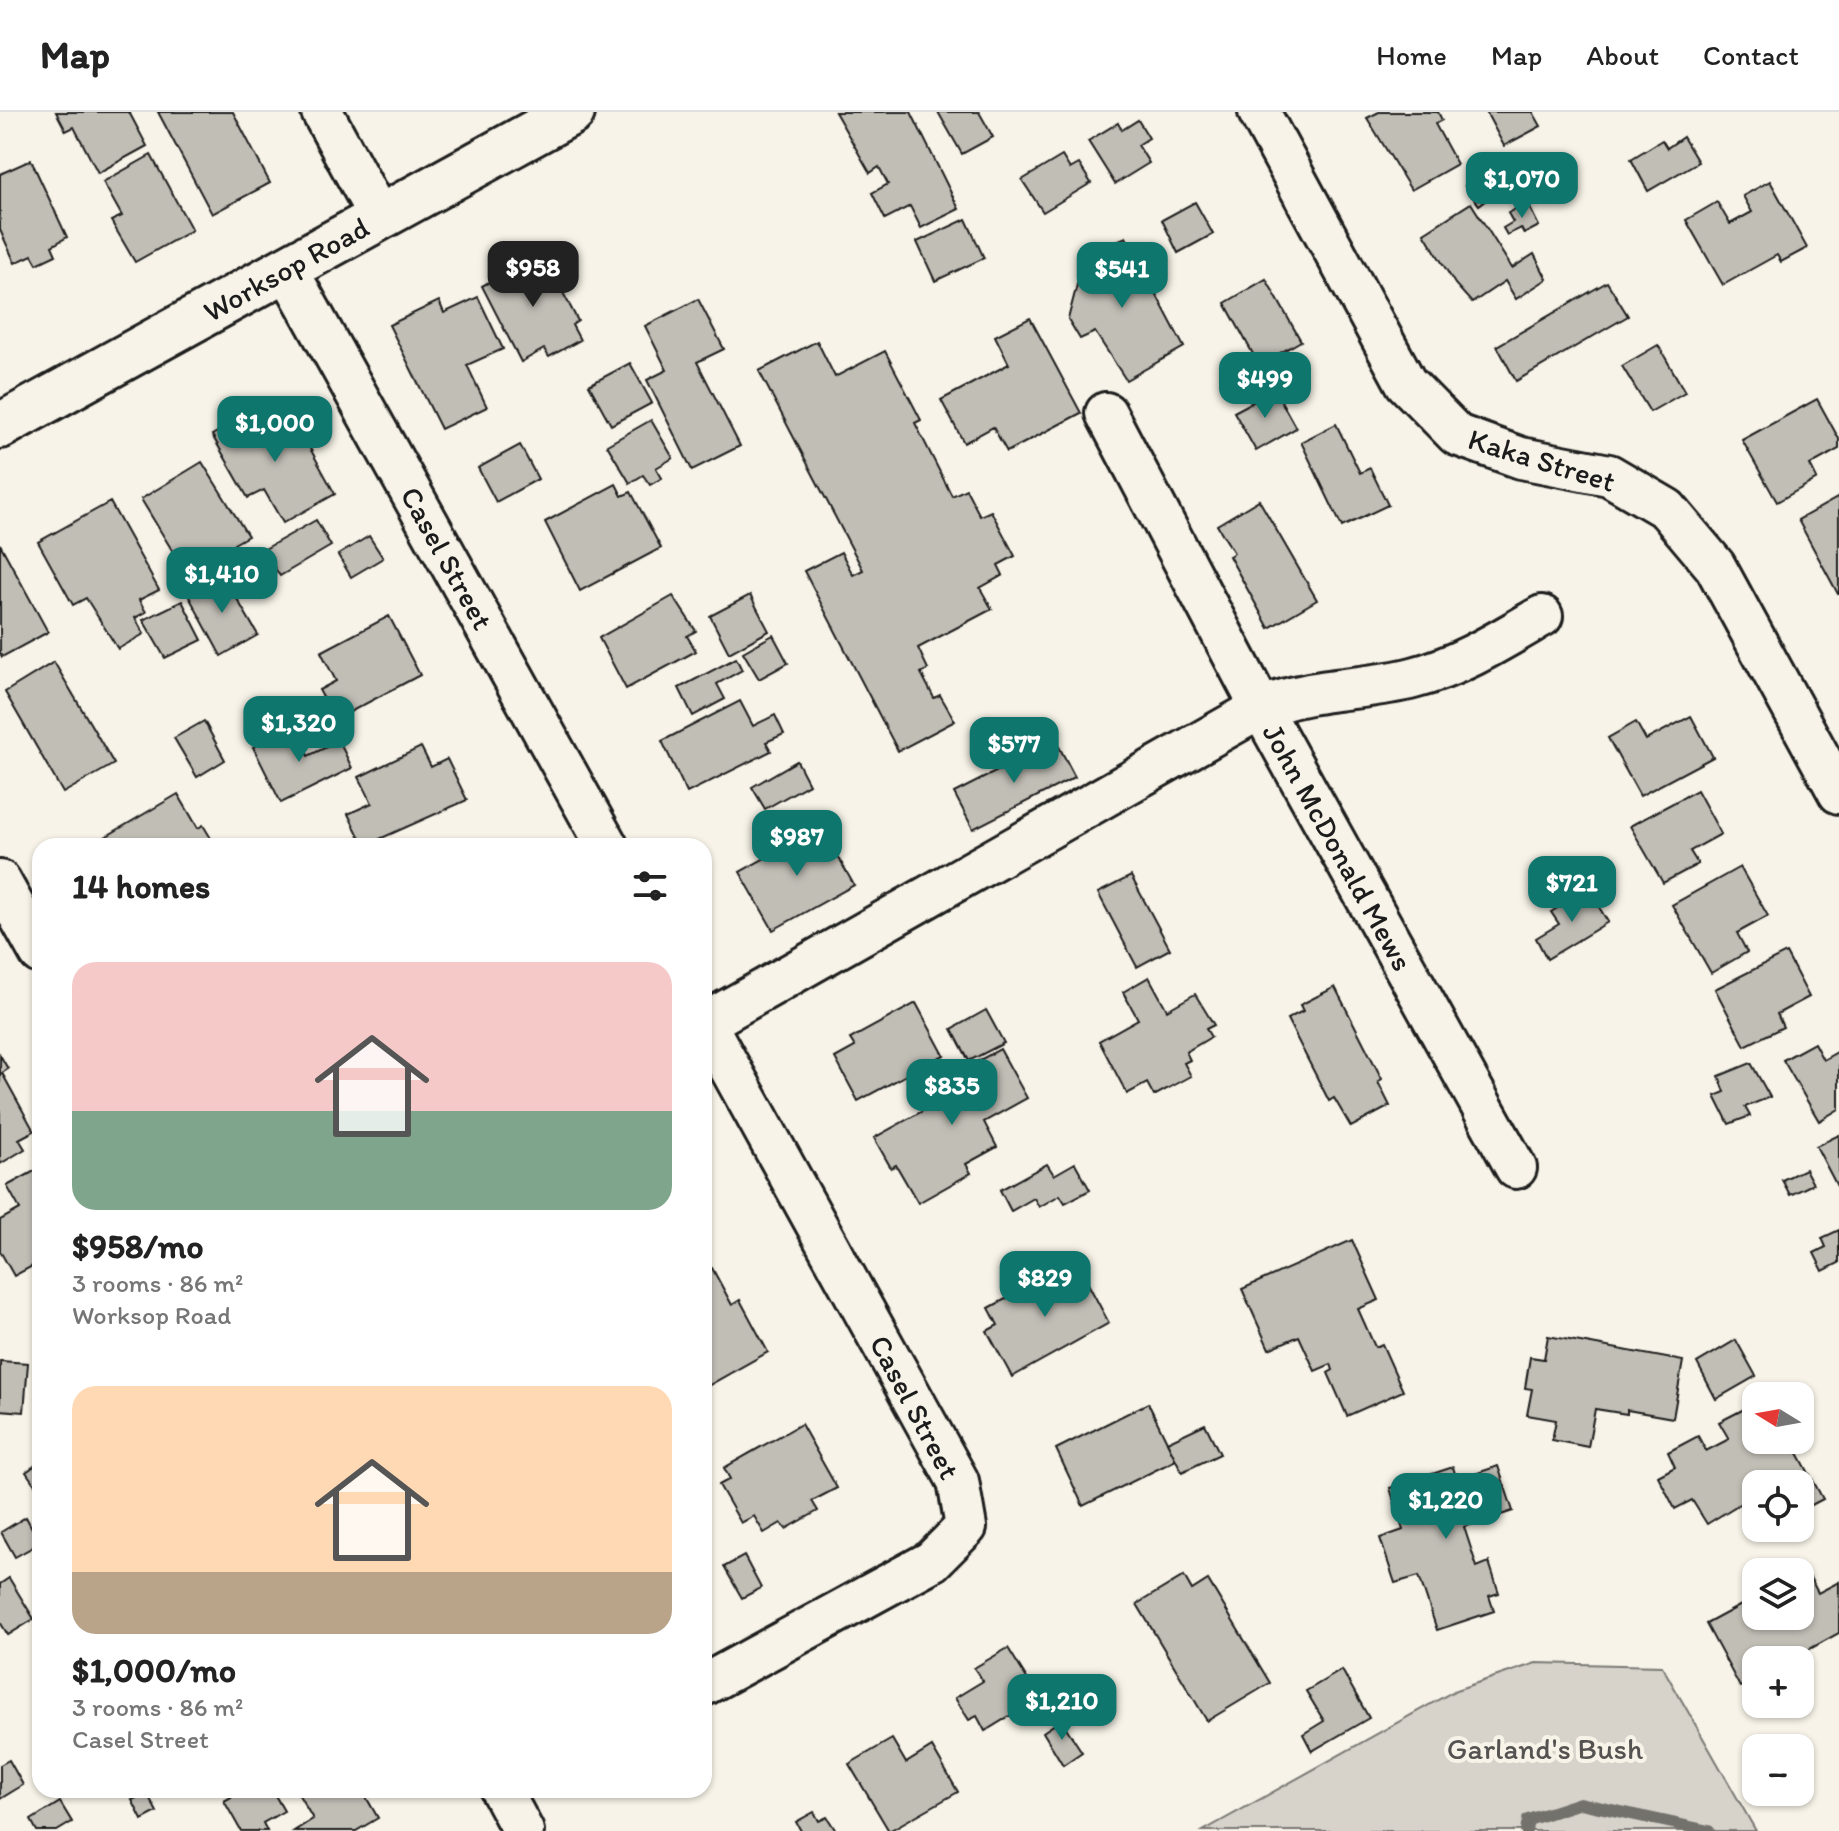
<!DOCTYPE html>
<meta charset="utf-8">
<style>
:root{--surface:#fff;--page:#f6f6f6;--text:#222;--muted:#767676;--line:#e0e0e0;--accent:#0f766e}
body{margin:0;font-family:Itim,sans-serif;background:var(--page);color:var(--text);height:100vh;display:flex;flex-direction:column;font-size:30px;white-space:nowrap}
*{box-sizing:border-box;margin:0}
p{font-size:26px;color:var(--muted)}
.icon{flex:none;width:44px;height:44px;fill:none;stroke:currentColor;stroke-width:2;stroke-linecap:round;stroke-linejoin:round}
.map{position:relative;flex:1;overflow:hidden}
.side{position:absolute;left:32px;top:726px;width:680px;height:960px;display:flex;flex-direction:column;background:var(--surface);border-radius:24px;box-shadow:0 2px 6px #0004}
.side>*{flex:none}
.needle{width:52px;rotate:281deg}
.tools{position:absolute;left:1742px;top:1270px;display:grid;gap:16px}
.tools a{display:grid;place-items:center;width:72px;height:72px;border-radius:16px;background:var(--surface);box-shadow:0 2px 6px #0004;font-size:40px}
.price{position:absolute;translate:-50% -68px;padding:0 18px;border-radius:16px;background:var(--accent);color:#fff;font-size:26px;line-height:52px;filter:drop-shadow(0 2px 4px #0008)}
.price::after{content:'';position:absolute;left:50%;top:48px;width:24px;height:18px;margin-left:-12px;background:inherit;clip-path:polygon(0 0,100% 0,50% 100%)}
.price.current{background:#222;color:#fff}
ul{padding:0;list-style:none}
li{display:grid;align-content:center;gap:16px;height:424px;padding:0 40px}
li span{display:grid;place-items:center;height:248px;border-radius:24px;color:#555}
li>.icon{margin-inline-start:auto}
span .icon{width:144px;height:144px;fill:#fffc;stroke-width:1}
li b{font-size:34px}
h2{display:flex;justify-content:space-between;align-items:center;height:96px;padding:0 40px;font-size:34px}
header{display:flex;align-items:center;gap:48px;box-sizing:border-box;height:112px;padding:0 40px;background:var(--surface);border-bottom:2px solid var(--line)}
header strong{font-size:38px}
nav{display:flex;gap:44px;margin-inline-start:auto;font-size:28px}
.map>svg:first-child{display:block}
.green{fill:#d7d3cb;stroke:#7a7874;stroke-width:2}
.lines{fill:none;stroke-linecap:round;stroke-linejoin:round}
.stream{stroke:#72716c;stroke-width:12}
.building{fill:#c0beb5;stroke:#1c1c1c;stroke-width:2}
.street-casing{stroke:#1c1c1c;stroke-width:46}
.secondary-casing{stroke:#1c1c1c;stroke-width:50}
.street{stroke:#f7f3e8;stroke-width:40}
.secondary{stroke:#f7f3e8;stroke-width:44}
.labels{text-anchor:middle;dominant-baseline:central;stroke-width:8;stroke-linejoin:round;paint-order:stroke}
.street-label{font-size:30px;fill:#1c1c1c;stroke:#f7f3e8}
.park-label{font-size:30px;fill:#545351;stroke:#f7f3e8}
</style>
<header>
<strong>Map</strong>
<nav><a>Home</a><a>Map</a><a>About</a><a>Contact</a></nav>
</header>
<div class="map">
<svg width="1839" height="1719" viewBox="0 0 1839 1719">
<rect width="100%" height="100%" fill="#f7f3e8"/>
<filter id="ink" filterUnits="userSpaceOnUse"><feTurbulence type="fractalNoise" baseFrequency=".0125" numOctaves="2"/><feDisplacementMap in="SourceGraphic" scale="16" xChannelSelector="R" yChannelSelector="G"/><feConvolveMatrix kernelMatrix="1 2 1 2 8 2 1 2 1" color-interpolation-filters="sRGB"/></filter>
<g filter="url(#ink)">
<!-- green -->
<path class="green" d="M 1536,1551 L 1662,1554 L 1756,1719 L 1203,1719 L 1456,1578 Z"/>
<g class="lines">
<!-- stream -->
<path class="stream" d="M 1526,1719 L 1528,1708 L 1580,1691 L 1709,1719"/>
</g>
<!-- building -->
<g class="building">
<path d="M 56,0 L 129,0 L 147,34 L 98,61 L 74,15 L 66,19 Z"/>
<path d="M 158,0 L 233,0 L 270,71 L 212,102 Z"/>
<path d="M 835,0 L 911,0 L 959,97 L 921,116 L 910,94 L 885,107 L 872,81 L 888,72 L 879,55 L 870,61 Z"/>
<path d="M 938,0 L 979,0 L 993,25 L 962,42 Z"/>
<path d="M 1379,0 L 1438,0 L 1442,8 L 1435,12 L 1457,52 L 1411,78 L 1367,6 Z"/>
<path d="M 1486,0 L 1533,0 L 1541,14 L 1504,34 Z"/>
<path d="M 1138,8 L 1149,26 L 1138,33 L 1149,51 L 1115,72 L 1088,29 L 1118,11 L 1122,18 Z"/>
<path d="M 1683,25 L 1698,50 L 1648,79 L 1631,47 L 1662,28 L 1667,36 Z"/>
<path d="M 151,43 L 192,118 L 135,150 L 111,109 L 122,104 L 103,70 Z"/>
<path d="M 1062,44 L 1070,57 L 1079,52 L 1091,71 L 1043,100 L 1022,68 Z"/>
<path d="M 31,48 L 67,125 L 52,134 L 56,143 L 37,152 L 32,143 L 15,151 L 0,118 L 0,62 Z"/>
<path d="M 1498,51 L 1512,70 L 1479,93 L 1465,74 Z"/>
<path d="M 1770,69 L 1807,136 L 1781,150 L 1777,143 L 1723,173 L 1686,108 L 1717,90 L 1730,112 L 1752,100 L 1743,84 Z"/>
<path d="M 1195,90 L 1213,122 L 1178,141 L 1162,108 Z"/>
<path d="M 1527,90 L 1539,114 L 1524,122 L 1521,116 L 1507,123 L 1503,116 L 1513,110 L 1508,101 Z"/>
<path d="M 1471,91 L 1512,156 L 1534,142 L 1547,167 L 1516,187 L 1505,169 L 1472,191 L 1455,172 L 1424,121 Z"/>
<path d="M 966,107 L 984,146 L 935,169 L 917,130 Z"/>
<path d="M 1126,125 L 1184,235 L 1126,268 L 1095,220 L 1080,227 L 1068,207 L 1085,142 Z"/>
<path d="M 542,141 L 578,209 L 572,213 L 580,228 L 549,245 L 544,237 L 521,250 L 482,174 Z"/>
<path d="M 1266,167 L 1301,229 L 1259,253 L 1225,191 Z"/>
<path d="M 1607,170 L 1628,204 L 1516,269 L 1497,234 Z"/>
<path d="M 478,185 L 503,237 L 467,253 L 487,295 L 441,317 L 389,213 L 439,189 L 444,201 Z"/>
<path d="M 698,187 L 724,237 L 697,250 L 740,334 L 692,358 L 647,268 L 667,258 L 645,214 Z"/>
<path d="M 1030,206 L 1081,301 L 1007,340 L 993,315 L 964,331 L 941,288 L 1009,252 L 995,224 Z"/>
<path d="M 817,229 L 835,265 L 885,239 L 921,308 L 915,311 L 952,384 L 966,377 L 980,404 L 991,399 L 1015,444 L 998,453 L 1003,463 L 980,476 L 992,497 L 918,536 L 928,557 L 921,561 L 934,586 L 940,583 L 955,609 L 898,639 L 804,459 L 841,440 L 853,463 L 863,458 L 759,259 Z"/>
<path d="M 1658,233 L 1685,280 L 1650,300 L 1622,254 Z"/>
<path d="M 630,251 L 652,291 L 611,313 L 589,273 Z"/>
<path d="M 1275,278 L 1296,316 L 1256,339 L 1234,300 Z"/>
<path d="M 1817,287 L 1839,327 L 1839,337 L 1810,353 L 1817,367 L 1777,390 L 1742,328 Z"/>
<path d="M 289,298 L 335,382 L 283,411 L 264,378 L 248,386 L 212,323 L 249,302 L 257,315 Z"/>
<path d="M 651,308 L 673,346 L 656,356 L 662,366 L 650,373 L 643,363 L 630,371 L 607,333 Z"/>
<path d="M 1336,312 L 1360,361 L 1370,356 L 1388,393 L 1342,415 L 1301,330 Z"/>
<path d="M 520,333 L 538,367 L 496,390 L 478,356 Z"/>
<path d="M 202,350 L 248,424 L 234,432 L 241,444 L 227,453 L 220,441 L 215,444 L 210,436 L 181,453 L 141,387 Z"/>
<path d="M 616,372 L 622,384 L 631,380 L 661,436 L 580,479 L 545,410 Z"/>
<path d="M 1839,385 L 1839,482 L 1838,482 L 1798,408 Z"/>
<path d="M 1259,388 L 1317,488 L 1269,516 L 1229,444 L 1234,441 L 1217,413 Z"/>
<path d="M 110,390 L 159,478 L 139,488 L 146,500 L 135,506 L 144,522 L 118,537 L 86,486 L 73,493 L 38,430 Z"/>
<path d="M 316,408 L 331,434 L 280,464 L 263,438 Z"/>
<path d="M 369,424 L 383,446 L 351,465 L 338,443 Z"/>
<path d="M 0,432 L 48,520 L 2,545 L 0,541 Z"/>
<path d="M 222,461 L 258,523 L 221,544 L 187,481 Z"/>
<path d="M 750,483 L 769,519 L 729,541 L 710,504 Z"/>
<path d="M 673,484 L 696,519 L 687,524 L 696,539 L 626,577 L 599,526 Z"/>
<path d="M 182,489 L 202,528 L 165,546 L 143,508 Z"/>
<path d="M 389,504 L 420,563 L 335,608 L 319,578 L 336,569 L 321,540 Z"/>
<path d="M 773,523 L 788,551 L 759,567 L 743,540 Z"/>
<path d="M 736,546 L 742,558 L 717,572 L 725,587 L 693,604 L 679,576 Z"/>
<path d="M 54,550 L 114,652 L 63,681 L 5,580 Z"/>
<path d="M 740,589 L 753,614 L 775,603 L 784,622 L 766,630 L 771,639 L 687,681 L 662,629 Z"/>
<path d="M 1691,604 L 1713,645 L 1640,684 L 1608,626 L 1636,610 L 1646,628 Z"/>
<path d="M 204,609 L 225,648 L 197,665 L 174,626 Z"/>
<path d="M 294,615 L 308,644 L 339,629 L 352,656 L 281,691 L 253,635 Z"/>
<path d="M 1056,629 L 1075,665 L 973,717 L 954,681 Z"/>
<path d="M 421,635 L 431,655 L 447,647 L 467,688 L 364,734 L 348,702 L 372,691 L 359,665 Z"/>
<path d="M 797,649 L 809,672 L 765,697 L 752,675 Z"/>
<path d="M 1697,678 L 1721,722 L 1690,739 L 1698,752 L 1663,771 L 1630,714 Z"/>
<path d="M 178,682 L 198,716 L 203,713 L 215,733 L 90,734 Z"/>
<path d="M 821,715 L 854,773 L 773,818 L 740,760 Z"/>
<path d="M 1740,755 L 1768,804 L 1737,821 L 1747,840 L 1711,861 L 1672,793 Z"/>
<path d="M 1131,764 L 1170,837 L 1137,855 L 1098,781 Z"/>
<path d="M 1588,777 L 1608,810 L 1547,847 L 1536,826 L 1559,812 L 1551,800 Z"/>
<path d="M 1786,841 L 1809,885 L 1777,902 L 1783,915 L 1745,934 L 1715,877 Z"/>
<path d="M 1149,865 L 1167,898 L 1195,882 L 1214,913 L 1206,917 L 1211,925 L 1186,940 L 1190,948 L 1184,951 L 1191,964 L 1154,984 L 1147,971 L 1127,982 L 1099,929 L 1138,907 L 1123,880 Z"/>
<path d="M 1335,875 L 1382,967 L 1378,970 L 1390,994 L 1351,1015 L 1334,986 L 1329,989 L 1287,907 L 1303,899 L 1300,893 Z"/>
<path d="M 916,891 L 944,943 L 858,989 L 835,946 L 855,935 L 850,927 Z"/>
<path d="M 986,898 L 1004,931 L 969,949 L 952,917 Z"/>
<path d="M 1814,931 L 1823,948 L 1839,939 L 1839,997 L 1819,1009 L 1783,948 Z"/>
<path d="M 1000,937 L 1027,986 L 984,1010 L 997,1035 L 966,1052 L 971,1061 L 918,1091 L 896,1053 L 891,1056 L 874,1026 L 946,986 L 937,971 Z"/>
<path d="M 0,943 L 8,957 L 2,961 L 34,1019 L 19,1027 L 25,1037 L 0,1052 Z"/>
<path d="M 1751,951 L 1770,985 L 1745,995 L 1750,1004 L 1729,1012 L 1715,984 L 1725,980 L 1719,964 Z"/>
<path d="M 1839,1023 L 1839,1078 L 1816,1034 Z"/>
<path d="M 1075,1051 L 1090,1078 L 1065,1091 L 1060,1083 L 1039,1095 L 1034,1086 L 1011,1099 L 1000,1078 L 1047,1052 L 1054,1063 Z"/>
<path d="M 40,1056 L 40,1150 L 14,1164 L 0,1139 L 0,1108 L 20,1097 L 7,1074 Z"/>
<path d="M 1805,1057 L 1813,1072 L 1790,1083 L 1782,1068 Z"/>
<path d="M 1839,1118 L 1839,1151 L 1823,1159 L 1814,1141 L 1826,1135 L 1822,1126 Z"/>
<path d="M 1352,1128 L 1379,1188 L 1358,1197 L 1375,1235 L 1382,1232 L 1403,1279 L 1347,1304 L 1328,1261 L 1333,1258 L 1331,1252 L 1315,1259 L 1299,1224 L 1269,1237 L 1242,1177 Z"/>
<path d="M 1076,1149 L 1109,1211 L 1012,1265 L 987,1219 L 998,1213 L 989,1196 Z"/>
<path d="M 712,1156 L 732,1193 L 740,1188 L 768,1240 L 704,1276 L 704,1160 Z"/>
<path d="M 1548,1224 L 1683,1249 L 1673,1306 L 1627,1298 L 1627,1302 L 1595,1297 L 1588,1335 L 1552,1328 L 1556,1308 L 1527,1303 L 1532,1277 L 1525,1276 L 1530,1245 L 1544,1247 Z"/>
<path d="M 1736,1228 L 1756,1264 L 1716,1287 L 1697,1251 Z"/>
<path d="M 0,1249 L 28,1251 L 24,1300 L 0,1298 Z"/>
<path d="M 1148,1291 L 1176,1348 L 1083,1394 L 1056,1337 Z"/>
<path d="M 1756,1291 L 1756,1328 L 1791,1328 L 1823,1387 L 1800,1399 L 1800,1372 L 1756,1372 L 1756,1387 L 1754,1383 L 1707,1412 L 1692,1388 L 1675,1397 L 1658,1364 L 1675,1355 L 1668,1340 L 1698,1324 L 1706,1339 L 1729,1327 L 1719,1310 Z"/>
<path d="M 801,1312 L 837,1376 L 812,1389 L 818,1399 L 786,1417 L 781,1411 L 764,1421 L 754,1404 L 741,1411 L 719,1373 L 730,1367 L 724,1356 Z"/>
<path d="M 1205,1312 L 1220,1342 L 1182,1360 L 1167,1330 Z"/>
<path d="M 40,1350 L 40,1380 L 26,1360 Z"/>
<path d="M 1498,1354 L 1513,1399 L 1464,1415 L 1477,1455 L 1489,1450 L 1499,1481 L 1489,1484 L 1494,1499 L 1437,1518 L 1419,1464 L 1395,1471 L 1380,1426 L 1403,1418 L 1390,1376 L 1453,1355 L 1457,1368 Z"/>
<path d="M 26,1405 L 40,1431 L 15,1445 L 1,1420 Z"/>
<path d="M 744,1444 L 761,1476 L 742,1486 L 724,1455 Z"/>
<path d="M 1806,1458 L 1818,1481 L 1839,1470 L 1839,1521 L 1790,1548 L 1756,1548 L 1756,1566 L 1740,1575 L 1706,1512 L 1756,1485 L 1756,1504 L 1800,1504 L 1800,1461 Z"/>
<path d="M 1184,1464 L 1192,1478 L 1208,1468 L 1270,1571 L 1207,1609 L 1137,1492 Z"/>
<path d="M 9,1466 L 34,1507 L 8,1523 L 0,1510 L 0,1472 Z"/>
<path d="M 1008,1536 L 1039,1586 L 985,1619 L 977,1604 L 969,1608 L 955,1586 L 983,1569 L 974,1556 Z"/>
<path d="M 1342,1558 L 1369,1606 L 1312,1639 L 1303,1622 L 1324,1609 L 1306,1579 Z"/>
<path d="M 1061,1608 L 1082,1640 L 1063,1653 L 1043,1620 Z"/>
<path d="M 892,1627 L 906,1651 L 932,1635 L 958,1680 L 889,1719 L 849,1652 Z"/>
<path d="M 9,1648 L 23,1673 L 0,1687 L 0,1653 Z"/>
<path d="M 244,1678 L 272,1678 L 284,1699 L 263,1711 L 267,1719 L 241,1719 L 224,1689 Z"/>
<path d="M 296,1678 L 362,1678 L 378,1706 L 356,1719 L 294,1719 L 313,1707 Z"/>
<path d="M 147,1681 L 157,1700 L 142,1708 L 132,1688 Z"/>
<path d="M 60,1690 L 72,1710 L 57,1719 L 37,1719 L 31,1708 Z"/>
<path d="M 814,1700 L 819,1709 L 827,1705 L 836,1719 L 801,1719 L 796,1710 Z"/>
</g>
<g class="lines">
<defs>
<g id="street">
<path d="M 322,0 L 379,105"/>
<path d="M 1259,0 L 1406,271 L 1457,323 L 1521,346 L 1609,363 L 1667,397 L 1715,454 L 1839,681"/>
<path d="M 287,157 L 607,734"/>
<path d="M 1106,301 L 1261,596 C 1310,575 1362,579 1413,566 C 1460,554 1501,528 1542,504"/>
<path d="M 0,769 L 40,841"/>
<path d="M 704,909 L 958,1369 L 966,1415 L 932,1449 L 704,1573"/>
<path d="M 705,911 L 1261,596 L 1516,1056"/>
<path d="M 501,1678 L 523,1719"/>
</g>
<path id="secondary" d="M 0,314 L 572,0"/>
</defs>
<!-- street casing -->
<use href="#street" class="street-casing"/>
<!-- secondary casing -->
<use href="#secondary" class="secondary-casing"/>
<!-- street -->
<use href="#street" class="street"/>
<!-- secondary -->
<use href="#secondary" class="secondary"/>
</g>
</g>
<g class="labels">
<!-- street labels -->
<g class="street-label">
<text transform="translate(286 157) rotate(-29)">Worksop Road</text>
<text transform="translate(1542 348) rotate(17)">Kaka Street</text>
<text transform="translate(447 446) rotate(61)">Casel Street</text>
<text transform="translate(1338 735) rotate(61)">John McDonald Mews</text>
<text transform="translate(915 1295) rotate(62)">Casel Street</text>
</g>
<!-- park labels -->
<g class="park-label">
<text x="1545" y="1636">Garland's Bush</text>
</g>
</g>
</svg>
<div class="tools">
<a><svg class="needle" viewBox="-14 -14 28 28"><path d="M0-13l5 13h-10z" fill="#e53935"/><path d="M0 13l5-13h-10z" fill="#767676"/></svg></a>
<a><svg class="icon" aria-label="locate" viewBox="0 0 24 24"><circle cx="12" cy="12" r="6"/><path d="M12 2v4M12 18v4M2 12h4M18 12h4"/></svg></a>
<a><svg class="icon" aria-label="layers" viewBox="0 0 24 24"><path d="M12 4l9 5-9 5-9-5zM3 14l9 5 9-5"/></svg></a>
<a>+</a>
<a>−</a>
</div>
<b class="price" style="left:1522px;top:108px">$1,070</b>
<b class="price current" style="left:533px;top:197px">$958</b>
<b class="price" style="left:1122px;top:198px">$541</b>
<b class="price" style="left:1265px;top:308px">$499</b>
<b class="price" style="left:275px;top:352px">$1,000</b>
<b class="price" style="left:222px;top:503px">$1,410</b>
<b class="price" style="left:299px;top:652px">$1,320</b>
<b class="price" style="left:1014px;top:673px">$577</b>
<b class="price" style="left:797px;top:766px">$987</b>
<b class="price" style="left:1572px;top:812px">$721</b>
<b class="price" style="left:952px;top:1015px">$835</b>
<b class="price" style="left:1045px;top:1207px">$829</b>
<b class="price" style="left:1446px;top:1429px">$1,220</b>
<b class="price" style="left:1062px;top:1630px">$1,210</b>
<section class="side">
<h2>14 homes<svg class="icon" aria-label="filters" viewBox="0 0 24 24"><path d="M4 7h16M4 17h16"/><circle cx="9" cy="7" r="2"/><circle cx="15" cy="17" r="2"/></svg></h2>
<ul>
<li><span style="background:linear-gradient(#f6c9c9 60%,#7fa58c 0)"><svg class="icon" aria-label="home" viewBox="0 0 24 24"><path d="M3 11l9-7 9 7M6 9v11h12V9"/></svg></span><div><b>$958/mo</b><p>3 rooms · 86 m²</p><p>Worksop Road</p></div></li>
<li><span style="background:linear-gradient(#ffd9b3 75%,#b9a48a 0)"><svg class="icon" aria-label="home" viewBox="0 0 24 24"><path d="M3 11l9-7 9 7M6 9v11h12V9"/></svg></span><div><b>$1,000/mo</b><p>3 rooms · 86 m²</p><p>Casel Street</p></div></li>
</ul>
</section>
</div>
